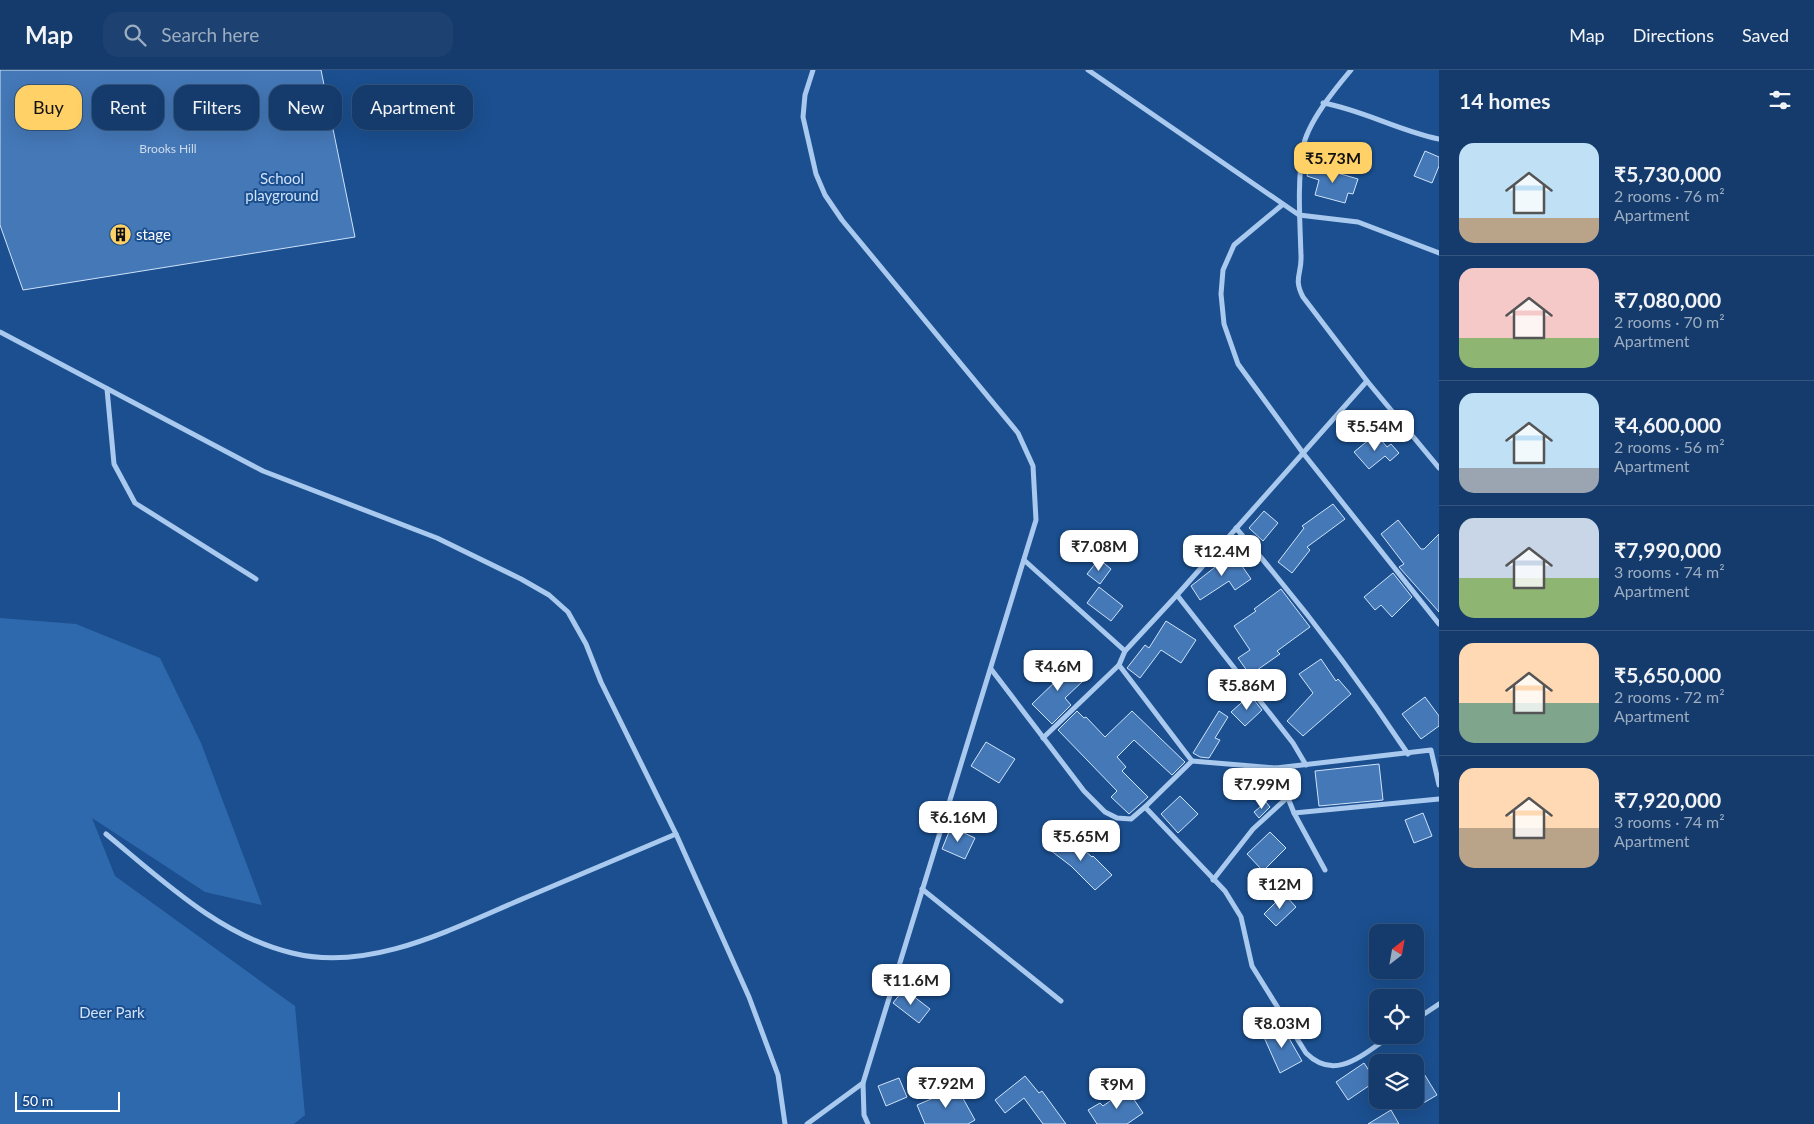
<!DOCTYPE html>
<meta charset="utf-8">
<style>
:root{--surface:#143b6b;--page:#1d4271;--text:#f1f3f6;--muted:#9dadc1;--line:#33557e;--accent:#ffd166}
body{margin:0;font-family:Lato,sans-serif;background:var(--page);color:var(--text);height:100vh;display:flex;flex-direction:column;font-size:19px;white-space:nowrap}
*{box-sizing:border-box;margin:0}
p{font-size:16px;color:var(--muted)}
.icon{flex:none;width:28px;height:28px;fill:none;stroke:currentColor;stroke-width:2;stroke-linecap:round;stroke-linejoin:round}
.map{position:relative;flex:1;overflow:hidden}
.side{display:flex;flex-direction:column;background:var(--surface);width:375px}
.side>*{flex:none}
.hud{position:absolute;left:15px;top:15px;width:475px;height:45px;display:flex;gap:10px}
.needle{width:32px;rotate:31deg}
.fabs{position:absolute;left:1369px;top:854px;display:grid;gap:10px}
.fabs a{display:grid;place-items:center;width:55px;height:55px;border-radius:10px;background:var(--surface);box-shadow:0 5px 20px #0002,0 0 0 1px var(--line);font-size:25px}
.scale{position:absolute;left:15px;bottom:12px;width:105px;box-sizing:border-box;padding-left:5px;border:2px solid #fff;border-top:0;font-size:14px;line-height:18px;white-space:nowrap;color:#fff;-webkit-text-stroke:4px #1b4f8f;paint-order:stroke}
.price{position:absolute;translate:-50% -42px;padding:0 11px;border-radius:10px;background:#fff;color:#222;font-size:16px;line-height:32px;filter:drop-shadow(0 1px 2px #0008)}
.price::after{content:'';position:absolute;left:50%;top:30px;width:15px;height:11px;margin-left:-8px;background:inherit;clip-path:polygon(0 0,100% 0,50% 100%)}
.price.current{background:var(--accent);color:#111}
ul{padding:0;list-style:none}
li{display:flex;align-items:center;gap:15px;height:125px;padding:0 20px}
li+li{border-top:1px solid var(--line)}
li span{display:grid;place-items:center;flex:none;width:140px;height:100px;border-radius:15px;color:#555}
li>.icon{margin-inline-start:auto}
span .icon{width:60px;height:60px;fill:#fffc;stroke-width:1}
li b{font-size:21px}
h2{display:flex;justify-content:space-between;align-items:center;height:60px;padding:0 20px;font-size:21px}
.pill{padding:0 18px;border-radius:15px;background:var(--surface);box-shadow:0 5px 20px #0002,0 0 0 1px var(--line);font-size:18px;line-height:45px}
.pill.current{background:var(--accent);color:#111}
header{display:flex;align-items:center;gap:30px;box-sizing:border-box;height:70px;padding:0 25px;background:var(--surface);border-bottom:1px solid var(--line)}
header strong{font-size:24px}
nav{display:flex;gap:28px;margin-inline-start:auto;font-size:18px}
.search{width:350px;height:45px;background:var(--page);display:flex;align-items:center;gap:12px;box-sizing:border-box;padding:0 18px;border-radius:15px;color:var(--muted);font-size:19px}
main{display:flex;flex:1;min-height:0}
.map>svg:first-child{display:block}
.green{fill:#2e69ad}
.building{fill:#4478b7;stroke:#cfe3fa}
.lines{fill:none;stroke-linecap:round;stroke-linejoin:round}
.minor{stroke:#a9c9ee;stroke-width:5}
.labels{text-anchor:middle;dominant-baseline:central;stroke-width:4;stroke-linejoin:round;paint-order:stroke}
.number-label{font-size:12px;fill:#d0dded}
.park-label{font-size:15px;fill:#cfe3fa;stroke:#1b4f8f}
.poi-label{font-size:15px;fill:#fff;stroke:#1b4f8f;text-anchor:start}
</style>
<header>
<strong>Map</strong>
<div class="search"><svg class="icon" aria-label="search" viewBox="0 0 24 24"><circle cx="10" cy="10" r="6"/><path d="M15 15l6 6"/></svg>Search here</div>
<nav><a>Map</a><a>Directions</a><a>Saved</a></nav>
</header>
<main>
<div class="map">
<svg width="1439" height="1054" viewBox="0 0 1439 1054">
<rect width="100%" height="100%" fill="#1b4f8f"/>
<!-- green -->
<path class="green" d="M 0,548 L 76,554 L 160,588 L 201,673 L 262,835 L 205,822 L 92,748 L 115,806 L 295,936 L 305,1045 L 294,1054 L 0,1054 Z"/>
<!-- building -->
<g class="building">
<path d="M 0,0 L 321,0 L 355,167 L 23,220 L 0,155 Z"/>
<path d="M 1425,81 L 1439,87 L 1439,96 L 1432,113 L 1414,106 Z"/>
<path d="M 1310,95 L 1358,109 L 1353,124 L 1348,123 L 1345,133 L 1315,125 L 1319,110 L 1307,106 Z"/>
<path d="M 1376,364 L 1387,377 L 1391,374 L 1399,383 L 1390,391 L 1385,386 L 1369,399 L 1354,382 Z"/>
<path d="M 1333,434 L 1345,449 L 1307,477 L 1310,480 L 1292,503 L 1278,492 L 1304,458 L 1302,456 Z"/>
<path d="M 1264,441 L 1278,453 L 1263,471 L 1249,458 Z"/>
<path d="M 1398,450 L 1421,479 L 1424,479 L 1439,464 L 1439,542 L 1399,497 L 1404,494 L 1381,464 Z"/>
<path d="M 1233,483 L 1251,509 L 1235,520 L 1229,511 L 1200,530 L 1191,516 Z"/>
<path d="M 1099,489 L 1111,499 L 1100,514 L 1087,504 Z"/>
<path d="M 1393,503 L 1412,527 L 1392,547 L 1381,535 L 1375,540 L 1364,527 Z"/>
<path d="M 1099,517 L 1123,536 L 1111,551 L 1087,533 Z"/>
<path d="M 1281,519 L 1310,557 L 1277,581 L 1280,584 L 1250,605 L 1238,588 L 1250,580 L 1234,556 L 1256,541 L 1254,539 Z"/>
<path d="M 1166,551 L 1196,570 L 1181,593 L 1161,580 L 1140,608 L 1127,598 L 1145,575 L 1149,578 Z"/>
<path d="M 1063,588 L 1084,610 L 1065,628 L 1071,635 L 1052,654 L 1032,634 L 1059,608 L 1051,600 Z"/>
<path d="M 1321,589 L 1336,611 L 1338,609 L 1351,624 L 1303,666 L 1287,651 L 1313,623 L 1299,604 Z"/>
<path d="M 1250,625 L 1262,640 L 1245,656 L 1231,642 Z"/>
<path d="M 1425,627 L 1439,646 L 1439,656 L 1421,669 L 1402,644 Z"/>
<path d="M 1077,641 L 1084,648 L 1086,647 L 1105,667 L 1132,641 L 1185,692 L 1172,705 L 1134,670 L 1117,687 L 1126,697 L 1122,701 L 1148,727 L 1129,744 L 1111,727 L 1117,721 L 1058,660 Z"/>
<path d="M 1219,641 L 1228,647 L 1215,668 L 1220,670 L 1209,688 L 1200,687 L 1193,683 Z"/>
<path d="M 986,672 L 1015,689 L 999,713 L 971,696 Z"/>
<path d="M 1379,694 L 1383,730 L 1319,736 L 1315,701 Z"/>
<path d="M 1180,726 L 1198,744 L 1178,763 L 1161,744 Z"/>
<path d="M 1266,732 L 1270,737 L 1259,748 L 1254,742 Z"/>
<path d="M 1423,743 L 1432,766 L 1414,773 L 1405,750 Z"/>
<path d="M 951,757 L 975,768 L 965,789 L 942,779 Z"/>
<path d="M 1270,762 L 1286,778 L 1263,801 L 1247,784 Z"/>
<path d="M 1064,763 L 1092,787 L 1093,786 L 1112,805 L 1095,820 L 1071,796 L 1050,780 Z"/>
<path d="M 1284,824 L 1296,837 L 1276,856 L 1264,844 Z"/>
<path d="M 904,919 L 930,939 L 919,953 L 893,933 Z"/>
<path d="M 1282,956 L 1302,991 L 1280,1003 L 1263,965 Z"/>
<path d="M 1415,989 L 1437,1025 L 1415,1038 Z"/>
<path d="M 1364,993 L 1376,1011 L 1348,1030 L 1336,1012 Z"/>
<path d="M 1025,1006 L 1039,1023 L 1042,1021 L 1066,1054 L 1043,1054 L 1024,1028 L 1005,1043 L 995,1030 Z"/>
<path d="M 899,1008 L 907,1027 L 886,1036 L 878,1016 Z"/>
<path d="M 955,1014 L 975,1050 L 968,1054 L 925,1054 L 917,1035 L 943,1024 L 941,1021 Z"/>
<path d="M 1127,1019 L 1143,1043 L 1127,1054 L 1097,1054 L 1088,1040 L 1100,1033 L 1103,1036 Z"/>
<path d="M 1391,1040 L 1399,1054 L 1368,1054 Z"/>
</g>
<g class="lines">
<!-- minor -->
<g class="minor">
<path d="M 1088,0 L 1299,145 L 1358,152 L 1439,183"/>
<path d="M 1351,0 C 1335,19 1307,53 1303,78 C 1297,113 1300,151 1301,186 C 1302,204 1293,208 1303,227 L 1367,311 L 1439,398"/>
<path d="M 1323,33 C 1363,40 1399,61 1439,69"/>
<path d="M 1282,135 L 1234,175 L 1223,200 L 1221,224 L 1224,254 L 1238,294 L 1303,383 L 1439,554"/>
<path d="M 0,262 L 263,401 L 437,468 L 521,509 L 549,525 L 568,542 L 586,574 L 601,612 L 676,764 L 749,927 L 778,1005 L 785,1054"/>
<path d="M 107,319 L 114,394 L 135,433 L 256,509"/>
<path d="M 1236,458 C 1298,530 1355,604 1408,684"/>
<path d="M 1024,490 L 1125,581"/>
<path d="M 1177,525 L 1367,311"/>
<path d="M 1119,595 L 1192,691 L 1145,737"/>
<path d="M 991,599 L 1084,721 L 1105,742 L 1117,748 L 1131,749 L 1145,737 L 1225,821 L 1241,847 L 1252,896 L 1306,983 C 1336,1013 1364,983 1392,965"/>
<path d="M 1043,668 L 1119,595 L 1125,581 L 1177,525 L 1293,673 L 1306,695"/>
<path d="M 1192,691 L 1276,698 L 1431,680 L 1439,715"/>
<path d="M 1276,698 L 1294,743 L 1325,800"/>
<path d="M 1294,743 L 1439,729"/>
<path d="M 106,764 C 162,810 220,866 292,883 C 372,903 455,857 527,827 C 577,806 626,785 676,764"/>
<path d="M 1213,810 L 1253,759 L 1288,727"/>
<path d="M 922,819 L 1061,931"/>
<path d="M 1415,950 L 1439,934"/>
<path d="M 863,1013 L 864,1045 L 868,1054"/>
<path d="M 807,1054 L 863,1013 L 1036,450 L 1033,396 L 1018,363 L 842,150 L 825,125 L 816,104 L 803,47 L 805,25 L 813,0"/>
</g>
</g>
<!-- icons -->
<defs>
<symbol id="building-disc" viewBox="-11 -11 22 22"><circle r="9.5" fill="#ffd166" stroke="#1b4f8f"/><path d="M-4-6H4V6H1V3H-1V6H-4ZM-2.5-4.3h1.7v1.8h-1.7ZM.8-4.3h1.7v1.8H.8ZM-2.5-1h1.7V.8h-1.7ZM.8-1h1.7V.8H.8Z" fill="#111"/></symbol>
</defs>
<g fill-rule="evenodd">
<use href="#building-disc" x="108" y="152" width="25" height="25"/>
</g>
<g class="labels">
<!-- number labels -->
<g class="number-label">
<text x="168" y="78">Brooks Hill</text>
</g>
<!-- park labels -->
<g class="park-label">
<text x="282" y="108">School<tspan x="282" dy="17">playground</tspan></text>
<text x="112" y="942">Deer Park</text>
</g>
<!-- poi labels -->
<g class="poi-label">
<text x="136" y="164">stage</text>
</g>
</g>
</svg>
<div class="fabs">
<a><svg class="needle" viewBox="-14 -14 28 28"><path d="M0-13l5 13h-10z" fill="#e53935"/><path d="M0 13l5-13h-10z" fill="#9dadc1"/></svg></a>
<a><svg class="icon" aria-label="locate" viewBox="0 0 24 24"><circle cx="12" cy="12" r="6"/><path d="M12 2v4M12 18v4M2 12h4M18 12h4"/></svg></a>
<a><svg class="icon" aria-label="layers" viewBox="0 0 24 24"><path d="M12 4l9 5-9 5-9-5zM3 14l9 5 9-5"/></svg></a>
</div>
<div class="scale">50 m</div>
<b class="price current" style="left:1333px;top:114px">₹5.73M</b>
<b class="price" style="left:1375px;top:382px">₹5.54M</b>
<b class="price" style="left:1099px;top:502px">₹7.08M</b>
<b class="price" style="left:1222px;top:507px">₹12.4M</b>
<b class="price" style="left:1058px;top:622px">₹4.6M</b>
<b class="price" style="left:1247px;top:641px">₹5.86M</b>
<b class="price" style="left:1262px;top:740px">₹7.99M</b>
<b class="price" style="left:958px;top:773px">₹6.16M</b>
<b class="price" style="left:1081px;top:792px">₹5.65M</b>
<b class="price" style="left:1280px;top:840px">₹12M</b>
<b class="price" style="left:911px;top:936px">₹11.6M</b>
<b class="price" style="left:1282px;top:979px">₹8.03M</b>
<b class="price" style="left:946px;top:1039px">₹7.92M</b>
<b class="price" style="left:1117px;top:1040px">₹9M</b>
<div class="hud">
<a class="pill current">Buy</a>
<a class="pill">Rent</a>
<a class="pill">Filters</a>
<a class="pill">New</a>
<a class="pill">Apartment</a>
</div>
</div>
<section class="side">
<h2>14 homes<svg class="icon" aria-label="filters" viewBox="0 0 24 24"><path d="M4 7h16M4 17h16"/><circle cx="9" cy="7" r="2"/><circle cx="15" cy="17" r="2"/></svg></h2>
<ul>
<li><span style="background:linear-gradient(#bfe0f5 75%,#b9a48a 0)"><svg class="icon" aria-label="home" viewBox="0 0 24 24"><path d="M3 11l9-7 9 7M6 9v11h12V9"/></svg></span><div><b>₹5,730,000</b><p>2 rooms · 76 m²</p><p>Apartment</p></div></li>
<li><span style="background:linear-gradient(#f6c9c9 70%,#8fb573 0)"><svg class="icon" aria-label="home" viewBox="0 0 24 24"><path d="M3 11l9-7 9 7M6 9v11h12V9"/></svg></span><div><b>₹7,080,000</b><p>2 rooms · 70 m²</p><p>Apartment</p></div></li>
<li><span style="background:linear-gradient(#bfe0f5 75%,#9aa5b1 0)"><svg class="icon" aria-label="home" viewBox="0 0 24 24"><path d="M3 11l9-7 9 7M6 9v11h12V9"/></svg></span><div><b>₹4,600,000</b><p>2 rooms · 56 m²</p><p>Apartment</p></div></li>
<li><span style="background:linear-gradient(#c9d6e8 60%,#8fb573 0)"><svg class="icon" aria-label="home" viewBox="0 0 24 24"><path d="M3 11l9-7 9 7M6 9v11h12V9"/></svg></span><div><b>₹7,990,000</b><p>3 rooms · 74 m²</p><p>Apartment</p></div></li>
<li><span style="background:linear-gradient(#ffd9b3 60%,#7fa58c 0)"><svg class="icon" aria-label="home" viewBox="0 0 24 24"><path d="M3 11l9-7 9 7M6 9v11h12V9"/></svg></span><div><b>₹5,650,000</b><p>2 rooms · 72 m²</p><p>Apartment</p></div></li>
<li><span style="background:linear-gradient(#ffd9b3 60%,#b9a48a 0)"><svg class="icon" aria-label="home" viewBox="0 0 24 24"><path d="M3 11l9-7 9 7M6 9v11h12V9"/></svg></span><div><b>₹7,920,000</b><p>3 rooms · 74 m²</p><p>Apartment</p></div></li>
</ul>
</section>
</main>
